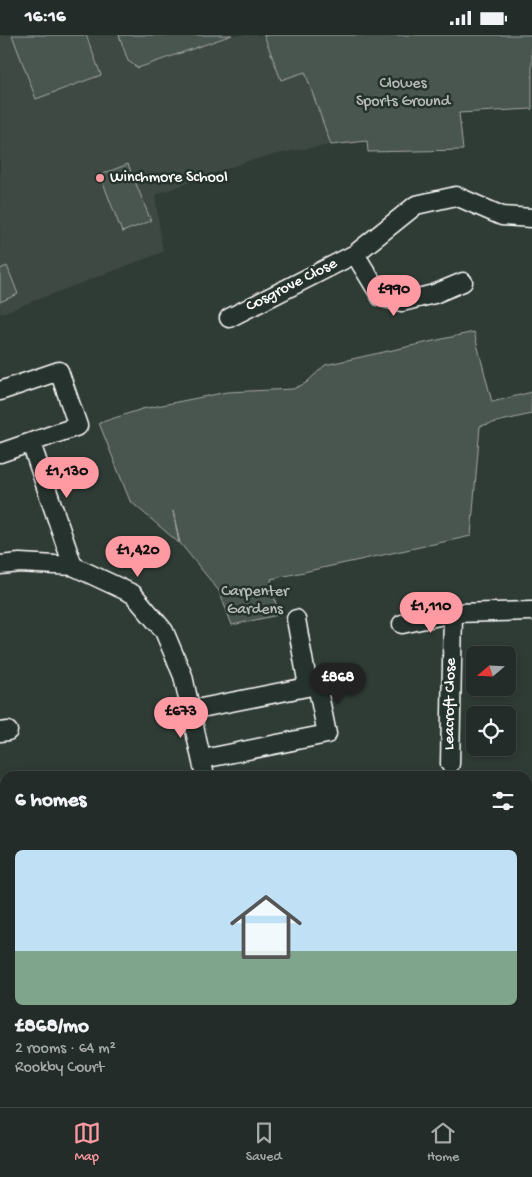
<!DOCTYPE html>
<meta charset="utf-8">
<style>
:root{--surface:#232c28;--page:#2f3834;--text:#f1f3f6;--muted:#a3a7a8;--line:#404845;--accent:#ff9aa2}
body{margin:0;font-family:"Gochi Hand",sans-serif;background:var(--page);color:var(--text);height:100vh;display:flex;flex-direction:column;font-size:19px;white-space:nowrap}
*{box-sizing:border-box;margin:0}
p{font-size:16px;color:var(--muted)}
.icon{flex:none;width:28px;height:28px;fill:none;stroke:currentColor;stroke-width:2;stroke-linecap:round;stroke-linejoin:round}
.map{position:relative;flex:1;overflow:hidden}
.drawer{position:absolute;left:0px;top:736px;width:532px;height:336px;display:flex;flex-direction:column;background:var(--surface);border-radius:15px 15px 0 0;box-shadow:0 2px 8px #0003,0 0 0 1px var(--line)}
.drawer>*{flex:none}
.needle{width:32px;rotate:251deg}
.tools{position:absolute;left:466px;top:611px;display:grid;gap:10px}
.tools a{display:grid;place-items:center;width:50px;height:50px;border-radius:8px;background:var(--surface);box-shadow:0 2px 8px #0003,0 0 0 1px var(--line);font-size:25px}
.price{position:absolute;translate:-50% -42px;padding:0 11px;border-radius:18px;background:var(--accent);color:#111;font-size:16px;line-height:32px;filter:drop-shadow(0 1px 2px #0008)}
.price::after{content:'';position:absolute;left:50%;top:30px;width:15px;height:11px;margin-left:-8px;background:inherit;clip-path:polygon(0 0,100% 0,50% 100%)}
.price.on{background:#222;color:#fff}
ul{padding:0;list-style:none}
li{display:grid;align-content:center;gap:10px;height:265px;padding:0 15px}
li span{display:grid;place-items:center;height:155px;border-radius:8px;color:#555}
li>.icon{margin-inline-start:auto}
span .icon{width:90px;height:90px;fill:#fffc;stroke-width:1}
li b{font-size:21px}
h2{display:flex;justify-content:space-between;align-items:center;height:60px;padding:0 15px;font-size:21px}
.status{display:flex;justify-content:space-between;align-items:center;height:35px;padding:0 25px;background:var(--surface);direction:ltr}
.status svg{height:14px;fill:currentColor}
.tab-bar{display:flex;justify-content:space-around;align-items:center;height:70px;border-top:1px solid var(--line);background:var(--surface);font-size:14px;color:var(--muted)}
.tab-bar a{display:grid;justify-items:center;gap:2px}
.tab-bar .on{color:var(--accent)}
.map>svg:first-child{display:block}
.built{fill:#3c4842}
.grass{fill:url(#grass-dots);stroke:#a4aaa7}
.green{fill:#4a544f;stroke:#a4aaa7}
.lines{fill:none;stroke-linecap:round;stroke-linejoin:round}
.canal{stroke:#707975;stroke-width:14}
.minor-casing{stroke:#fff;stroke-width:21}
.major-casing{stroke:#fff;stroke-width:26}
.minor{stroke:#26332d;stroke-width:18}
.major{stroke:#26332d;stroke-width:22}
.poi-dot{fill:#ff9aa2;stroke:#26332d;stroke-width:2}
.labels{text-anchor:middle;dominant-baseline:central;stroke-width:5;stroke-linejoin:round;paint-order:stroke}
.park-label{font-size:16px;fill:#b7bbb9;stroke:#26332d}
.poi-label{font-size:16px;fill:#fff;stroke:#26332d;text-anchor:start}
.street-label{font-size:16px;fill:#fff;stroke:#26332d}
</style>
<div class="status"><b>16:16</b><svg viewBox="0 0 49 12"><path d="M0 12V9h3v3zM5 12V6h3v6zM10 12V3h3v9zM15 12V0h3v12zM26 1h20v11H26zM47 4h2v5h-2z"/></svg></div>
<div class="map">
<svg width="532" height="1072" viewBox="0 0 532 1072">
<defs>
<pattern id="grass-dots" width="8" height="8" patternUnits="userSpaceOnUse" patternTransform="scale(1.25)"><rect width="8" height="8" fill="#4a544f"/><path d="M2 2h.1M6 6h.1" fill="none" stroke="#656e69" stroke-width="1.8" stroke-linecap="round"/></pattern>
</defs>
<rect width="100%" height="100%" fill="#2f3b35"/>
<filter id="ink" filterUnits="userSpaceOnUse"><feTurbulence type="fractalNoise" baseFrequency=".02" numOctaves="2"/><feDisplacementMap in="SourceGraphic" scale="10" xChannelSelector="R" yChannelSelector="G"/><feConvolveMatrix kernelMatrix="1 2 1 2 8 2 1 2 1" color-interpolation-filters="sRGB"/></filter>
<g filter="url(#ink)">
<!-- built -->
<path class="built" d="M 0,0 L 292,0 L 331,110 L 297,115 L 248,126 L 155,160 L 163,217 L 0,279 Z"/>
<!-- grass -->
<path class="grass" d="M 532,796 L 532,873 L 528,873 L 528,797 Z"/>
<!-- green -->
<g class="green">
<path d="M 12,0 L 86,0 L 101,40 L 36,64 Z"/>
<path d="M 119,0 L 232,0 L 138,33 L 128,26 Z"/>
<path d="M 264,0 L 532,0 L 532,74 L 459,78 L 463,115 L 368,117 L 367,106 L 331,110 L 305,37 L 281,45 Z"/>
<path d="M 128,129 L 151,186 L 122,197 L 100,140 Z"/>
<path d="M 7,231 L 18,259 L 0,267 L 0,234 Z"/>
<path d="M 474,297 L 492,367 L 532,357 L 531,379 L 480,391 L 471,501 L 271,544 L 278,580 L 232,590 L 219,556 L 180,508 L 173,476 L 179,508 L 130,466 L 99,388 L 142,374 L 227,357 L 293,354 L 306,348 L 325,330 Z"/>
</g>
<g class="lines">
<!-- canal -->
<g class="canal">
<path d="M 528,785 L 532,784"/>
<path d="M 0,807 L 5,809"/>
</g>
<defs>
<g id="minor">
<path d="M 355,219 L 381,262 L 402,267 L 434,259 L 463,247"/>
<path d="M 229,283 L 355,219 L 416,170 L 456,161 L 502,181 L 532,183"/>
<path d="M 0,356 L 59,336 L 78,391 L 0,418"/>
<path d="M 31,408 L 73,531"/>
<path d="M 0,530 L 20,528 L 73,531 L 133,559 L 164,596 L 183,641 L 205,741"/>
<path d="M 296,584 L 308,651"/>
<path d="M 402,589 L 453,578 L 532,576"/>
<path d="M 191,675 L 317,650 L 327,699 L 203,724"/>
<path d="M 0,697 L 8,696"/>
<path d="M 450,729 L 453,578"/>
<path d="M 0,756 L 5,756"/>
<path d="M 308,1072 L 308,1068"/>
<path d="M 502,1072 L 503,1068"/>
</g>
<g id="major">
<path d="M 528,890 L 532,889"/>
<path d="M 0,906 L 5,906"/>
</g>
</defs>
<!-- minor casing -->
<use href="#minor" class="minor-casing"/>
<!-- major casing -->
<use href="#major" class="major-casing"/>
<!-- minor -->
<use href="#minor" class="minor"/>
<!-- major -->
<use href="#major" class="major"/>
</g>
</g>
<!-- markers -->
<circle class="poi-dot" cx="100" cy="143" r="5"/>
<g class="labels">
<!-- park labels -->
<g class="park-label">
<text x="403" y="49">Clowes<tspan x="403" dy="18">Sports Ground</tspan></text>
<text x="255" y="557">Carpenter<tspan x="255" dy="18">Gardens</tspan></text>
</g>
<!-- poi labels -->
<g class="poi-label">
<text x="110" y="143">Winchmore School</text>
</g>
<!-- street labels -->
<g class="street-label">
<text transform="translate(292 251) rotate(-27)">Cosgrove Close</text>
<text transform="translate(451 669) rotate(-89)">Leacroft Close</text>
</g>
</g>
</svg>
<div class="tools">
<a><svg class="needle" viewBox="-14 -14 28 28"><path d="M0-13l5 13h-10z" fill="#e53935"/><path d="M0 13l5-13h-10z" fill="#a3a7a8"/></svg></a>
<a><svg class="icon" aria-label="locate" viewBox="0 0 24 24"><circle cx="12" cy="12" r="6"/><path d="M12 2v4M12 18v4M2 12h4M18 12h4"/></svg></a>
</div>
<b class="price" style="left:394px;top:282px">£990</b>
<b class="price" style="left:67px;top:464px">£1,130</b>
<b class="price" style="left:138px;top:543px">£1,420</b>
<b class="price" style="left:431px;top:599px">£1,110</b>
<b class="price on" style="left:338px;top:670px">£868</b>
<b class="price" style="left:181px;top:704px">£673</b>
<section class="drawer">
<h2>6 homes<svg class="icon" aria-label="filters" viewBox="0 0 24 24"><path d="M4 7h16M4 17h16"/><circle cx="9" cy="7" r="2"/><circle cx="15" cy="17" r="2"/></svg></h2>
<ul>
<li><span style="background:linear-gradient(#bfe0f5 65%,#7fa58c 0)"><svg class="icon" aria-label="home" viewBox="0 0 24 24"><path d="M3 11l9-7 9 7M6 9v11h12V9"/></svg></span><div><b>£868/mo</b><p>2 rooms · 64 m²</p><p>Rookby Court</p></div></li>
</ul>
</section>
</div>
<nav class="tab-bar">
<a class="on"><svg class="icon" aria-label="map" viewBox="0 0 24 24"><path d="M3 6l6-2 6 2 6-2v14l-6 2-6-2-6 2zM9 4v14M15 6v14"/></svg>Map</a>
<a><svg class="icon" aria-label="saved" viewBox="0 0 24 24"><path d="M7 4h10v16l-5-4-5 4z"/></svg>Saved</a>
<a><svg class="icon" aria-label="home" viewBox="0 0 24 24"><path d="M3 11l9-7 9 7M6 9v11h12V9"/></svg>Home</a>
</nav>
